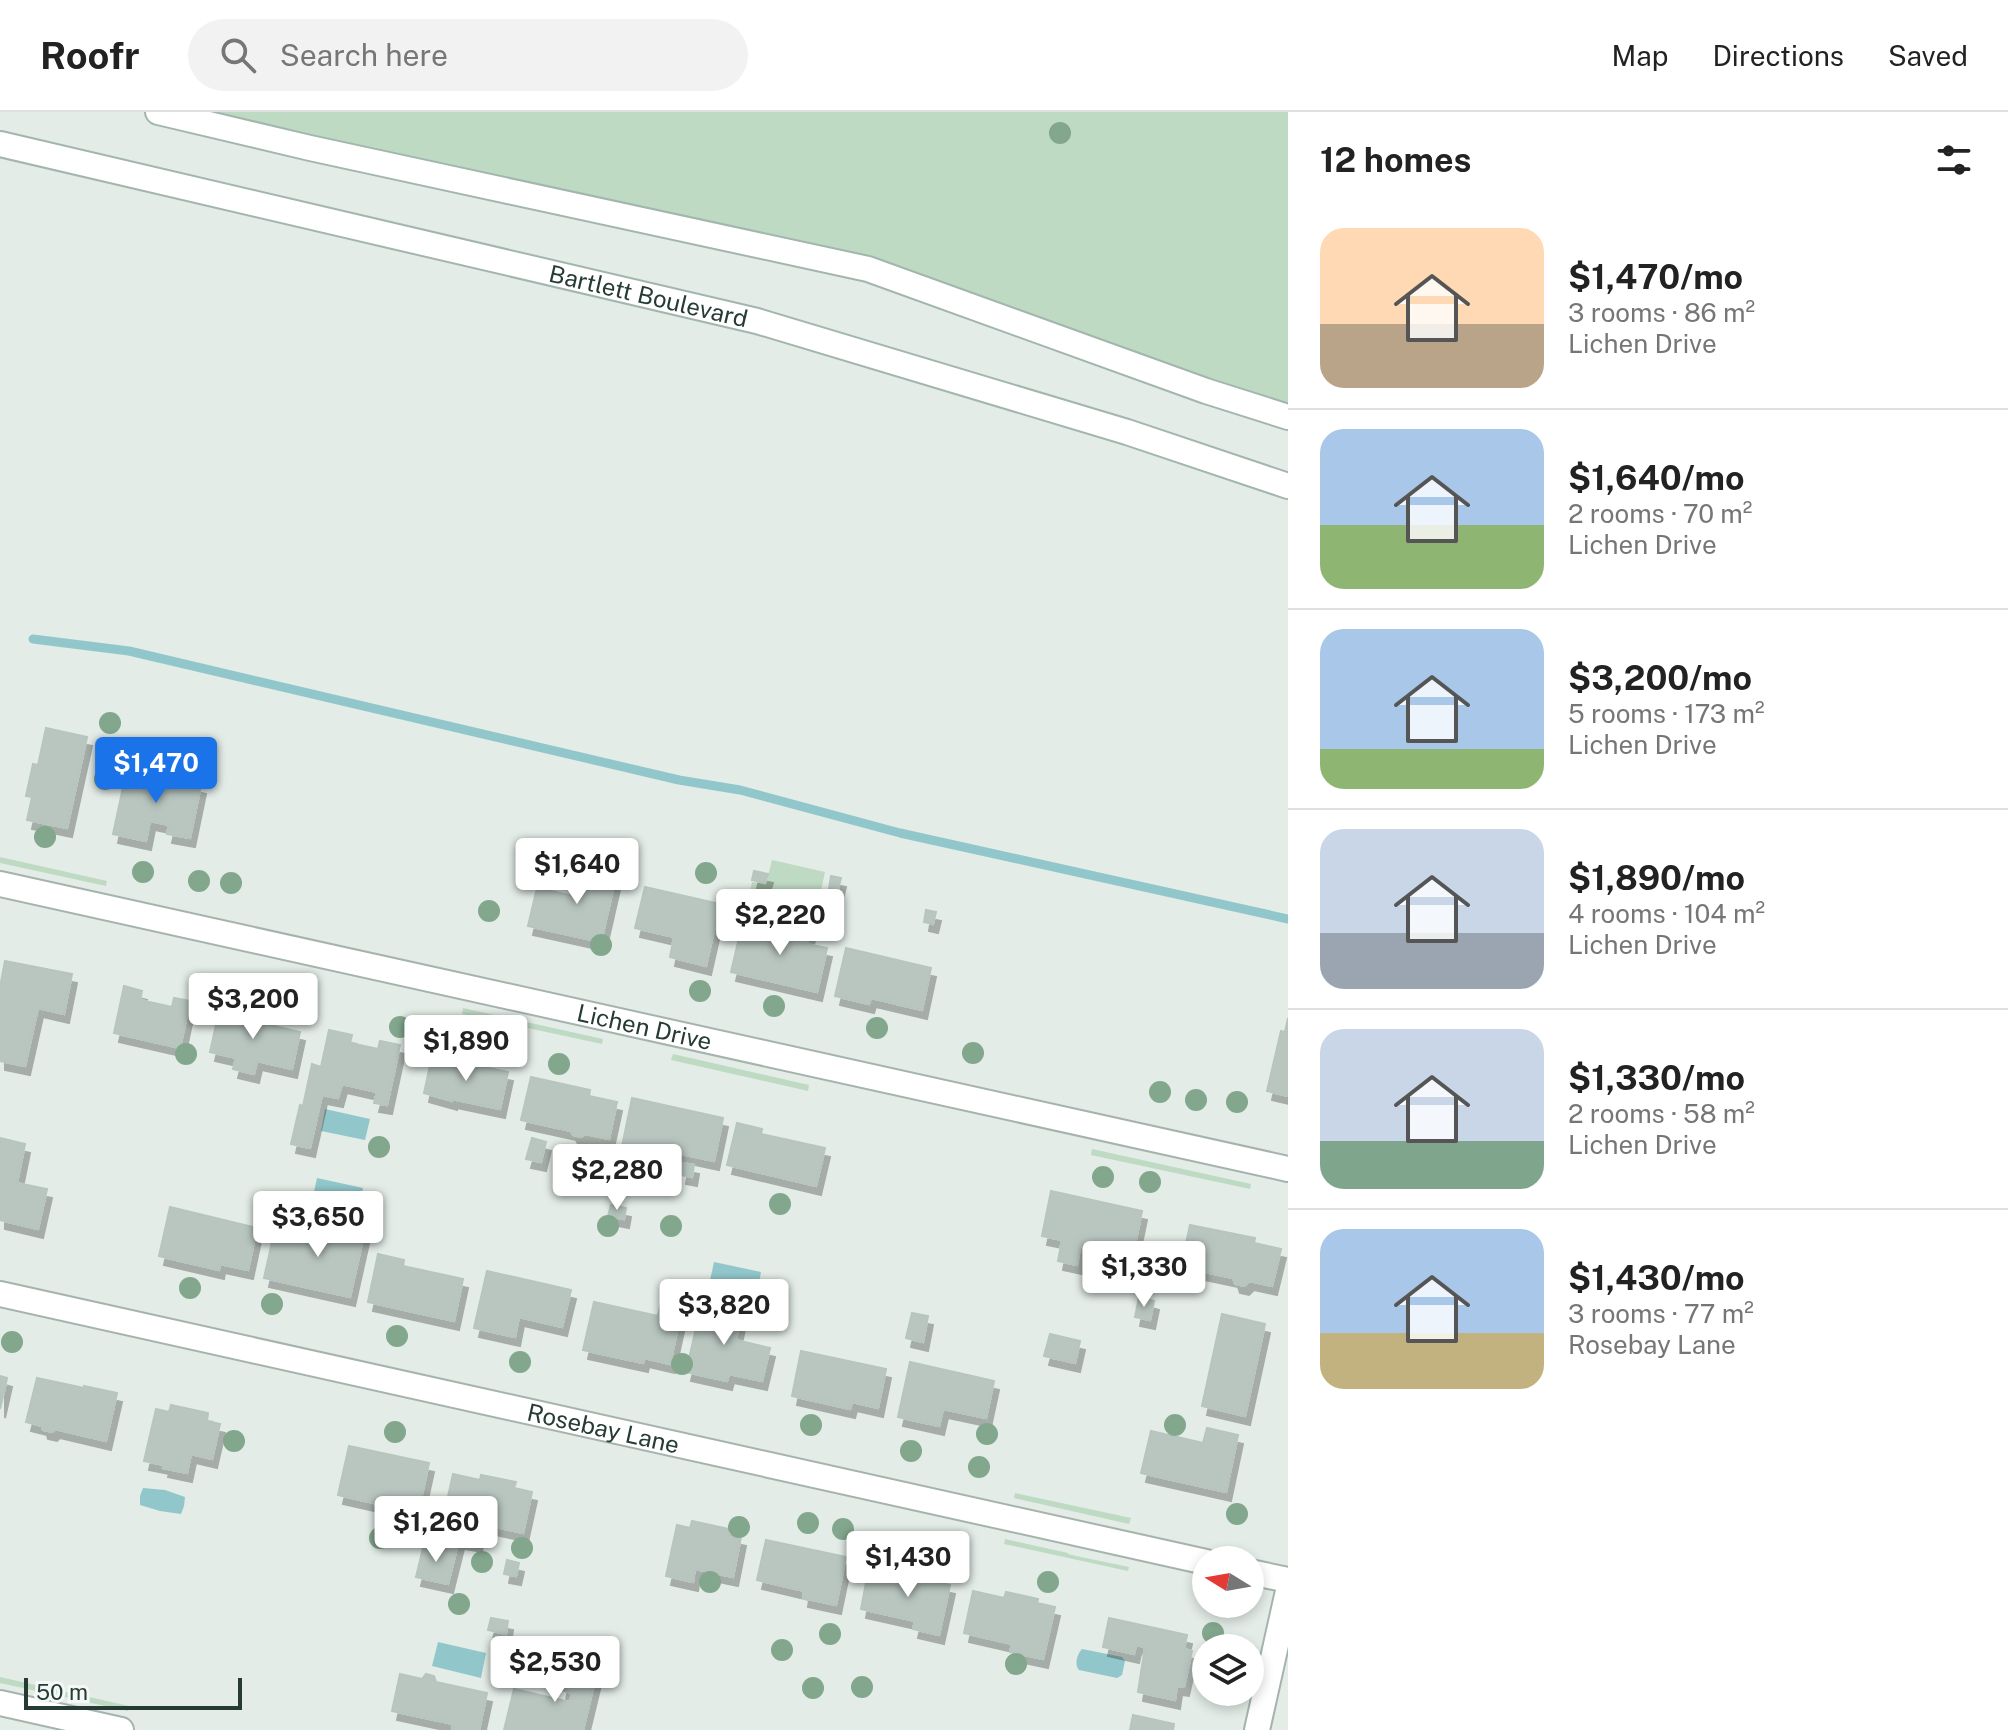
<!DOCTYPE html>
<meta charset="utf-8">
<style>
:root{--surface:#fff;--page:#f2f2f2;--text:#222;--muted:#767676;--line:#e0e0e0;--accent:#1a73e8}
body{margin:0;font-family:"Public Sans",sans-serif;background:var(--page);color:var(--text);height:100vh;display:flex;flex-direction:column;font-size:30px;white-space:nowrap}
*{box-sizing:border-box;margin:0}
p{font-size:26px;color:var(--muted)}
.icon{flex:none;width:44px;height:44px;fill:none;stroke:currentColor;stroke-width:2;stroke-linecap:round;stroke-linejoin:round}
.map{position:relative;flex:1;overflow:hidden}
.panel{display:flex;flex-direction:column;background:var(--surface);width:720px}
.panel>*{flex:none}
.needle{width:52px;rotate:281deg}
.controls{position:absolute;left:1192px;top:1434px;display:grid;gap:16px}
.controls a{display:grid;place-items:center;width:72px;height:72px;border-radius:50%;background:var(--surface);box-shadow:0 4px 12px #0003;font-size:40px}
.scale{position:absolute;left:24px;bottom:20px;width:218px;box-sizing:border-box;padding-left:8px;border:4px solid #253b33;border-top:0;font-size:22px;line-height:28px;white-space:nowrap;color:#253b33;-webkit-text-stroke:6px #f4f8f6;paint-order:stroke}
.price{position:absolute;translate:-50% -68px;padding:0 18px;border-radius:8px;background:#fff;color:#222;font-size:26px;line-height:52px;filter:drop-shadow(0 2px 4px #0008)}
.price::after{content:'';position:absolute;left:50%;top:48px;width:24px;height:18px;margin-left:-12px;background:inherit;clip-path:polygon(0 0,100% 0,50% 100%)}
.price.on{background:var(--accent);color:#fff}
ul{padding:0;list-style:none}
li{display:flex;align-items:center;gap:24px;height:200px;padding:0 32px}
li+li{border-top:2px solid var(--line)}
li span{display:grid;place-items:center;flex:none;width:224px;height:160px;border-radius:24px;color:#555}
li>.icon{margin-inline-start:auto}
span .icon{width:96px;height:96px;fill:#fffc;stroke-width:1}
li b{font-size:34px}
h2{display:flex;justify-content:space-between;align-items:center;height:96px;padding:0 32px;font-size:34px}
header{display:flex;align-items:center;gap:48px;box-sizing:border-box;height:112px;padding:0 40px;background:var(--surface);border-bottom:2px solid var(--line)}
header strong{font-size:38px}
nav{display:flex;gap:44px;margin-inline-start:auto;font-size:28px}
.search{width:560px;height:72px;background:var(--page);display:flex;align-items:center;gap:20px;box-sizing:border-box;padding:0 28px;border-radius:44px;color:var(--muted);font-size:30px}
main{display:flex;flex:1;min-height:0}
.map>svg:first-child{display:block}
.green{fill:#bfdac3}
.water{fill:#91c7cb}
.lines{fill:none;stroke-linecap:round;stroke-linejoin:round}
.stream{stroke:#91c7cb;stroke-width:9}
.building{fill:#b9c6c0;stroke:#b6c5bd;stroke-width:2;filter:url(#shadow)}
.street-casing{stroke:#a6b3ad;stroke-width:28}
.secondary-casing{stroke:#a3b6ae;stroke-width:28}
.street{stroke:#fff;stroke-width:24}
.secondary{stroke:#fff;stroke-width:24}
.tree{fill:#82a78d}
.labels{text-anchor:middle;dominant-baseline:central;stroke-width:7;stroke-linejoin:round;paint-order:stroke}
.street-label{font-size:24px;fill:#253b33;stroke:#f4f8f6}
</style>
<header>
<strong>Roofr</strong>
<div class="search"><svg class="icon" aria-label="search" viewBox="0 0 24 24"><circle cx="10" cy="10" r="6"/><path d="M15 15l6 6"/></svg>Search here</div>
<nav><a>Map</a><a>Directions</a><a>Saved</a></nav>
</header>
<main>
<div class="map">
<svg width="1288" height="1618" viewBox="0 0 1288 1618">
<defs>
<filter id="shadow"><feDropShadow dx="5" dy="9" stdDeviation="0" flood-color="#0004"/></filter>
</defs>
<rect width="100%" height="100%" fill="#e3ece7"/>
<!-- green -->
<g class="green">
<path d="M 158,0 L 1288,0 L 1288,305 L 868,157 Z"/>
<path d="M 0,745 L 107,769 L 106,774 L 0,751 Z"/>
<path d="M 772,748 L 825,760 L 814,811 L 772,801 L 770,808 L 745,803 L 752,770 L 766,772 Z"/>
<path d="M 463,896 L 603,927 L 602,932 L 462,902 Z"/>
<path d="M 673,942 L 809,973 L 808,979 L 671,948 Z"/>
<path d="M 1092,1037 L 1251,1072 L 1250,1077 L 1091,1043 Z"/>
<path d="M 1015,1381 L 1131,1406 L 1129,1412 L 1014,1386 Z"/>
<path d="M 1005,1427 L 1068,1441 L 1068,1442 L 1076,1444 L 1129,1455 L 1128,1459 L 1004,1432 Z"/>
<path d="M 0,1565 L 129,1594 L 128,1599 L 0,1571 Z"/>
</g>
<!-- water -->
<g class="water">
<path d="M 325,997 L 370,1007 L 365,1028 L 321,1019 Z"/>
<path d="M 317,1066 L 363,1076 L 359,1098 L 312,1089 Z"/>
<path d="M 714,1150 L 761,1160 L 756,1187 C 740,1183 726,1177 709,1173 Z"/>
<path d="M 143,1376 L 165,1378 L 185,1385 L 184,1394 L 181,1402 L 160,1399 L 140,1393 L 140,1384 Z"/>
<path d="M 438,1530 L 486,1541 L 481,1566 L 432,1554 Z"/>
<path d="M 1082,1537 L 1122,1545 L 1125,1549 L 1122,1563 L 1117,1566 L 1079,1558 C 1074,1553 1077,1542 1082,1537 Z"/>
</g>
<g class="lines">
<!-- stream -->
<path class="stream" d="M 33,527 L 129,539 L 679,668 L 740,678 L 900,721 L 1288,807"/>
</g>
<!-- building -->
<g class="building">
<path d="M 46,616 L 87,625 L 67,716 L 27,708 L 32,685 L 26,684 L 33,652 L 38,653 Z"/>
<path d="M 127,657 L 201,673 L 190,726 L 167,722 L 169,713 L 150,709 L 146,729 L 113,722 Z"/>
<path d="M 581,752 L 617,760 L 601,830 L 528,814 L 537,776 L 574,784 Z"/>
<path d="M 754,759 L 768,762 L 765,771 L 752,768 Z"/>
<path d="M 831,764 L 841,766 L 838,778 L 829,777 Z"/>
<path d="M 645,775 L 720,792 L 706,854 L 670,845 L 674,825 L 635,816 Z"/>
<path d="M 926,798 L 936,800 L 933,812 L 924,810 Z"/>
<path d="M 787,809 L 811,815 L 807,832 L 827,836 L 817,880 L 731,860 L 742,813 L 784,822 Z"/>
<path d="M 846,836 L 931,856 L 922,898 L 871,886 L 869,892 L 835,884 Z"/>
<path d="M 5,849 L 72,862 L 64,902 L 38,896 L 25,954 L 0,949 L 0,875 Z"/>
<path d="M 124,874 L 142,879 L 140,888 L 172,895 L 174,886 L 190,889 L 180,936 L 114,921 Z"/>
<path d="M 220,895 L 272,906 L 270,913 L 300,920 L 292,957 L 257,949 L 254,962 L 233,957 L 236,946 L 210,940 Z"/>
<path d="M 1288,906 L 1288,984 L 1267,979 L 1281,919 L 1285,920 Z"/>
<path d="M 329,918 L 352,923 L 350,931 L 378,937 L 380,929 L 400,933 L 387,993 L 374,991 L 377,980 L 342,972 L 338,986 L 322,983 L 310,1036 L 291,1032 L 300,993 L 303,994 L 312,952 L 321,955 Z"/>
<path d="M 432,944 L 508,960 L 500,997 L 452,987 L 452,989 L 424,981 Z"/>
<path d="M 531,965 L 590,978 L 589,984 L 617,990 L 609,1027 L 585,1022 L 581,1025 L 573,1023 L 571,1019 L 521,1008 Z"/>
<path d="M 632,986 L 723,1006 L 714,1049 L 657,1037 L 652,1056 L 619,1049 Z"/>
<path d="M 737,1011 L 762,1017 L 761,1022 L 825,1036 L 816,1074 L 727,1053 Z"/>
<path d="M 0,1026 L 25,1032 L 17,1071 L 47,1077 L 38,1117 L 0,1108 Z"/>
<path d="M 532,1026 L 546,1030 L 541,1050 L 526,1047 Z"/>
<path d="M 683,1051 L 694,1053 L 692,1065 L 681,1063 Z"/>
<path d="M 1051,1079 L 1142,1099 L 1133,1142 L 1081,1131 L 1077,1153 L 1058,1149 L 1062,1128 L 1042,1124 Z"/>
<path d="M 611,1093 L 626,1096 L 624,1107 L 608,1104 Z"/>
<path d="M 170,1095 L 257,1116 L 248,1158 L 220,1152 L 219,1158 L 159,1144 Z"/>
<path d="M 321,1108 L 365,1118 L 350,1185 L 264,1166 L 274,1121 L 316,1130 Z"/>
<path d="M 1190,1113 L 1255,1126 L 1254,1131 L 1281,1137 L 1272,1174 L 1249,1169 L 1244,1174 L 1235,1172 L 1233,1166 L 1181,1155 Z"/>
<path d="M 378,1142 L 404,1148 L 403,1154 L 463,1167 L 454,1209 L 368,1190 Z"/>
<path d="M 487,1159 L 571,1178 L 562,1215 L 519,1205 L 515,1225 L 474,1216 Z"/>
<path d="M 664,1178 L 685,1183 L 670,1252 L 644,1246 L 643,1251 L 583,1238 L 594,1190 L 658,1204 Z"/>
<path d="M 1139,1185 L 1154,1189 L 1150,1208 L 1135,1205 Z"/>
<path d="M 702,1190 L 742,1198 L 736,1228 L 770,1236 L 762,1269 L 729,1262 L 727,1269 L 686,1260 Z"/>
<path d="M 912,1201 L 928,1204 L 923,1230 L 906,1226 Z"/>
<path d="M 1222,1202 L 1265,1212 L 1245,1304 L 1202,1294 Z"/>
<path d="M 1050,1222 L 1080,1229 L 1075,1251 L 1044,1244 Z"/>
<path d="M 801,1239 L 886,1257 L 878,1296 L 852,1290 L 850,1297 L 792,1284 Z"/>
<path d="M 910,1250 L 994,1269 L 986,1306 L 943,1297 L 939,1314 L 898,1305 Z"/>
<path d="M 0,1264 L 7,1266 L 0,1297 Z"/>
<path d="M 37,1266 L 84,1276 L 84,1274 L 117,1281 L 106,1329 L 55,1317 L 52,1320 L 43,1318 L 42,1314 L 26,1310 Z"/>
<path d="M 171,1293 L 208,1301 L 207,1309 L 220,1312 L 212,1347 L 191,1342 L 187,1361 L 163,1356 L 164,1353 L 144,1349 L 156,1297 L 169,1300 Z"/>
<path d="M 1207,1316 L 1238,1323 L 1226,1380 L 1141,1361 L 1151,1319 L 1203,1331 Z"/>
<path d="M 349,1334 L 429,1351 L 418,1401 L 338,1383 Z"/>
<path d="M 453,1362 L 480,1368 L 481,1363 L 516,1370 L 514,1376 L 532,1380 L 523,1421 L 482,1412 L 482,1414 L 462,1410 L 463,1408 L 444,1403 Z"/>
<path d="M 444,1403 L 480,1414 L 477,1431 L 439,1424 Z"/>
<path d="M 692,1409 L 729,1417 L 728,1422 L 741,1425 L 733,1465 L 695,1457 L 693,1470 L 666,1464 L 677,1413 L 690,1416 Z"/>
<path d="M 441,1424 L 459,1428 L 456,1440 L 439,1436 Z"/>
<path d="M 766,1428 L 846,1445 L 836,1493 L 803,1486 L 804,1479 L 757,1468 Z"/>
<path d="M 424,1432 L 456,1440 L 448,1472 L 416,1465 Z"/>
<path d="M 507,1448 L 519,1451 L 516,1464 L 504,1462 Z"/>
<path d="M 907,1458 L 938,1465 L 937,1470 L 950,1473 L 939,1523 L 913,1517 L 915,1509 L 861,1497 L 868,1460 L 893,1465 L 893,1461 L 906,1464 Z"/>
<path d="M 973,1479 L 1004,1486 L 1006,1480 L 1038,1487 L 1037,1491 L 1055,1495 L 1043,1547 L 1010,1540 L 1012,1532 L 964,1521 Z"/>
<path d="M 491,1506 L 508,1509 L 506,1522 L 488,1518 Z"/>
<path d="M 1109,1506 L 1187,1523 L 1184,1537 L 1192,1539 L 1184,1575 L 1177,1574 L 1175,1588 L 1138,1580 L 1145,1535 L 1136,1533 L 1134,1542 L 1103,1535 Z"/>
<path d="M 568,1549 L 598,1556 L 583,1618 L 504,1618 L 514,1577 L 570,1590 L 572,1581 L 561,1578 Z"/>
<path d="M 400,1562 L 422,1567 L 426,1562 L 434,1564 L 436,1570 L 487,1581 L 479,1618 L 452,1618 L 453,1612 L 392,1599 Z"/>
<path d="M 1133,1603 L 1174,1612 L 1173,1618 L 1130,1618 Z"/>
</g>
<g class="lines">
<defs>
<g id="street">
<path id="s1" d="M 0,772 L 1288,1057"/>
<path id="s2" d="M 0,1182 L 1206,1450"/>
<path d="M 1250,1460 L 1288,1468"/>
<path d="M 0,1591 L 121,1618"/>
<path d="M 1257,1618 L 1288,1479"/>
</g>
<g id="secondary">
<path d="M 158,0 L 310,36 L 868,157 L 1206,279 L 1288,305"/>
<path id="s3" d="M 0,32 L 757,209 L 1127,320 L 1288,374"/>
</g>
</defs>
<!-- street casing -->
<use href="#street" class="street-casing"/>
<!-- secondary casing -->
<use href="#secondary" class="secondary-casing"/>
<!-- street -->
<use href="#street" class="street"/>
<!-- secondary -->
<use href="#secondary" class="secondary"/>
</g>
<!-- trees -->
<g class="tree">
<circle cx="1060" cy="21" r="11"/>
<circle cx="110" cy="611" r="11"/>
<circle cx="105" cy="667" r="11"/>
<circle cx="45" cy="725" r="11"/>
<circle cx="143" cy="760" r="11"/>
<circle cx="706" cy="761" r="11"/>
<circle cx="199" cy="769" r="11"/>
<circle cx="231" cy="771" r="11"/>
<circle cx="489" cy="799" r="11"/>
<circle cx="601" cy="833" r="11"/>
<circle cx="700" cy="879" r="11"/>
<circle cx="774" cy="894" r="11"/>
<circle cx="400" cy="915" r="11"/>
<circle cx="877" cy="916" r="11"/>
<circle cx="973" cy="941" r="11"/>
<circle cx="186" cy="942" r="11"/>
<circle cx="559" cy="952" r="11"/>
<circle cx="1160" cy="980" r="11"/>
<circle cx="1196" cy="988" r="11"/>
<circle cx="1237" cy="990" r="11"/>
<circle cx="379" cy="1035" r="11"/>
<circle cx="1103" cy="1065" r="11"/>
<circle cx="1150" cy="1070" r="11"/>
<circle cx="780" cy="1092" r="11"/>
<circle cx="608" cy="1114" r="11"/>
<circle cx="671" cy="1114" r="11"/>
<circle cx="1114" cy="1162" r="11"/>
<circle cx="190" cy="1176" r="11"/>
<circle cx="272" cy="1192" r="11"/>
<circle cx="397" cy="1224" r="11"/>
<circle cx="12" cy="1230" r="11"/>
<circle cx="520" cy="1250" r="11"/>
<circle cx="682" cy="1252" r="11"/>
<circle cx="811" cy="1313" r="11"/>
<circle cx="1175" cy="1313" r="11"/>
<circle cx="395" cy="1320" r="11"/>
<circle cx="987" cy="1322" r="11"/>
<circle cx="234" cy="1329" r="11"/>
<circle cx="911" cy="1339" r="11"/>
<circle cx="979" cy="1355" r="11"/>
<circle cx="1237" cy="1402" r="11"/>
<circle cx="808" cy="1411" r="11"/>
<circle cx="739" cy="1415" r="11"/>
<circle cx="843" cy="1417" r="11"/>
<circle cx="380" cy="1426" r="11"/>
<circle cx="522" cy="1436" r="11"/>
<circle cx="482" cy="1450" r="11"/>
<circle cx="710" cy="1470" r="11"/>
<circle cx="1048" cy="1470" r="11"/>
<circle cx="459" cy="1492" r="11"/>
<circle cx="1213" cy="1521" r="11"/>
<circle cx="830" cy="1522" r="11"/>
<circle cx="782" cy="1538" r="11"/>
<circle cx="1016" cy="1552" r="11"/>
<circle cx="862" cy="1575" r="11"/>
<circle cx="813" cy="1576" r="11"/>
</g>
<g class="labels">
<!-- street labels -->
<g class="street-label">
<text stroke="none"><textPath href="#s3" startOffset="666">Bartlett Boulevard</textPath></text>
<text stroke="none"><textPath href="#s1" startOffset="660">Lichen Drive</textPath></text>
<text stroke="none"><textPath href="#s2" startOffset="618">Rosebay Lane</textPath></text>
</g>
</g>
</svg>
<div class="controls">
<a><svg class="needle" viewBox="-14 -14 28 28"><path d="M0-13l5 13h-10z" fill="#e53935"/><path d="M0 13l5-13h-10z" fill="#767676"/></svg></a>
<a><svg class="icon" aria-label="layers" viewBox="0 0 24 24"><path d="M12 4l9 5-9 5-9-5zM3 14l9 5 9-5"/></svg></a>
</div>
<div class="scale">50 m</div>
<b class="price on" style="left:156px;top:693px">$1,470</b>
<b class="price" style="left:577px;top:794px">$1,640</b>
<b class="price" style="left:780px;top:845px">$2,220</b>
<b class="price" style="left:253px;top:929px">$3,200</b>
<b class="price" style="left:466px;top:971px">$1,890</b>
<b class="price" style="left:617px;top:1100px">$2,280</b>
<b class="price" style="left:318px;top:1147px">$3,650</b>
<b class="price" style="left:1144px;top:1197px">$1,330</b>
<b class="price" style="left:724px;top:1235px">$3,820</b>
<b class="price" style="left:436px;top:1452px">$1,260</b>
<b class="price" style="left:908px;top:1487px">$1,430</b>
<b class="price" style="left:555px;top:1592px">$2,530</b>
</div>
<section class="panel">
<h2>12 homes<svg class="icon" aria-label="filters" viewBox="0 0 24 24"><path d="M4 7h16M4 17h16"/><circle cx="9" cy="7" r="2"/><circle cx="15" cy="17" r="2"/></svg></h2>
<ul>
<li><span style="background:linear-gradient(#ffd9b3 60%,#b9a48a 0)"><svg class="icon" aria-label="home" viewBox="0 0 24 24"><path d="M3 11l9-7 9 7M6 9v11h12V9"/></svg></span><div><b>$1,470/mo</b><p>3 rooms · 86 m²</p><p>Lichen Drive</p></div></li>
<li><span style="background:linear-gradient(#a9c7e8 60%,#8fb573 0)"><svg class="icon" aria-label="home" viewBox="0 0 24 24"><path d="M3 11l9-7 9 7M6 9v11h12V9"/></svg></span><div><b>$1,640/mo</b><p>2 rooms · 70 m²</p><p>Lichen Drive</p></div></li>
<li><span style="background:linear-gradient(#a9c7e8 75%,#8fb573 0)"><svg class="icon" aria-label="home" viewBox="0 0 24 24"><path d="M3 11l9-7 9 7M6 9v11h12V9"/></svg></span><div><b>$3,200/mo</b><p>5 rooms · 173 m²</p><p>Lichen Drive</p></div></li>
<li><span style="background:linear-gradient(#c9d6e8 65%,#9aa5b1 0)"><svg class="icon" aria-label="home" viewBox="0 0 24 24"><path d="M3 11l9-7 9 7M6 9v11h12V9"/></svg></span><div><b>$1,890/mo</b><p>4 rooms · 104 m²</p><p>Lichen Drive</p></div></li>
<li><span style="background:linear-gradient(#c9d6e8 70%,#7fa58c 0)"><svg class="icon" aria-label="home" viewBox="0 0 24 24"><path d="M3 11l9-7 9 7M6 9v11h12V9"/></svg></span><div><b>$1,330/mo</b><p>2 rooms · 58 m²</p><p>Lichen Drive</p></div></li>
<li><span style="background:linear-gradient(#a9c7e8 65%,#c2b280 0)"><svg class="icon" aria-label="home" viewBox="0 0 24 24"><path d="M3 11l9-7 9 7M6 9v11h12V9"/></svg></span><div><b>$1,430/mo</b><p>3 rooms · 77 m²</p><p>Rosebay Lane</p></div></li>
</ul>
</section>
</main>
